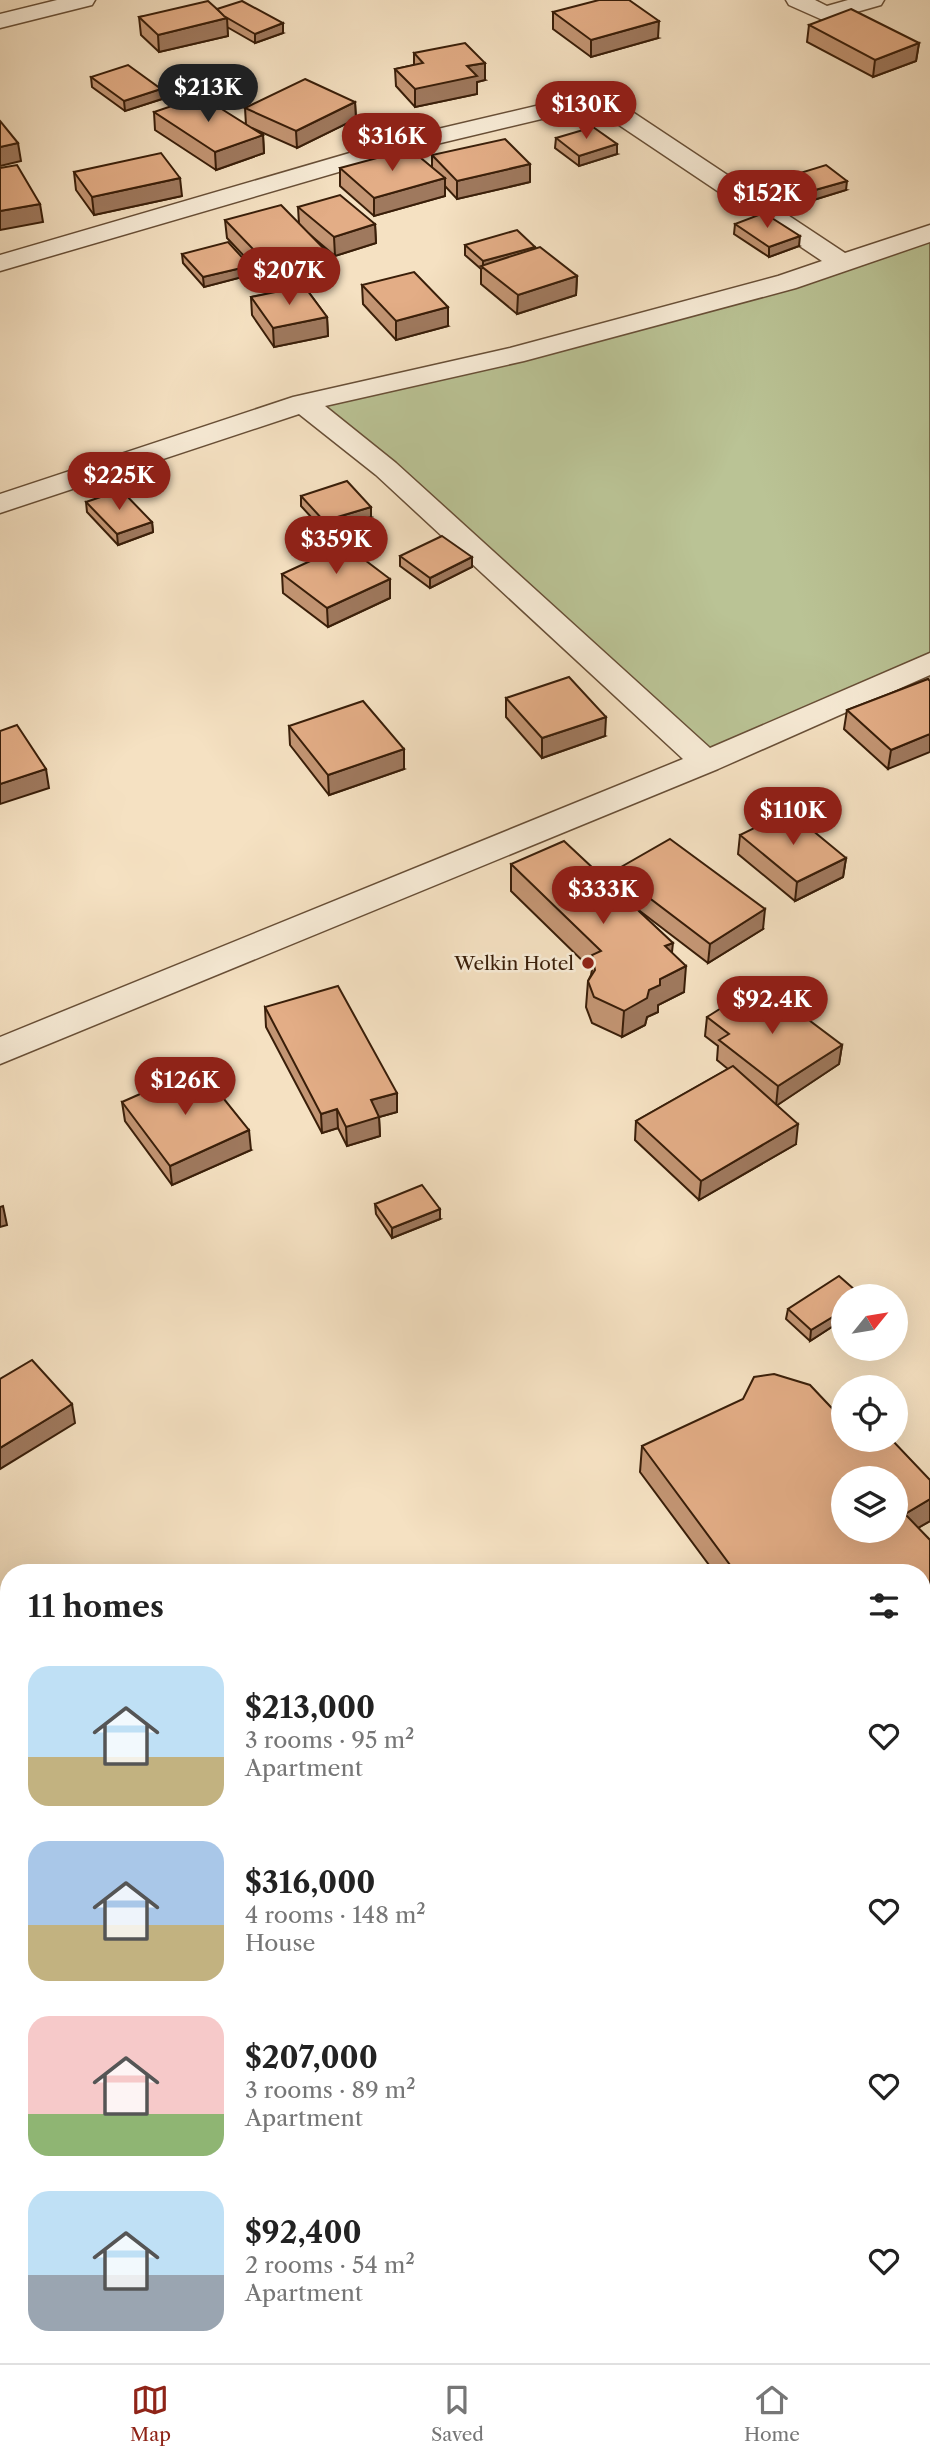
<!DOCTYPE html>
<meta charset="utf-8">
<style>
:root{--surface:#fff;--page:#f6f6f6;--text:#222;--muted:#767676;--line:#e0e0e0;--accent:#8f2418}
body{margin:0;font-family:"Libre Caslon Text",serif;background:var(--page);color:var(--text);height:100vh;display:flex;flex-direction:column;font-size:26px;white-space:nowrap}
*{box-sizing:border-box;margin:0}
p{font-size:23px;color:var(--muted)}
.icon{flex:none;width:38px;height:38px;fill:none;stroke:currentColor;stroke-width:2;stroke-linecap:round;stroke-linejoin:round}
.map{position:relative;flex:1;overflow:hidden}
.side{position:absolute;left:0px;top:1564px;width:931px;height:800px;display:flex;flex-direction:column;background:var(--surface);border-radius:28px 28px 0 0;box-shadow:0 7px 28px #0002}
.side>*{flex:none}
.needle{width:46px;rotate:60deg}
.buttons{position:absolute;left:831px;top:1284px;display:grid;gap:14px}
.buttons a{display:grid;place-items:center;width:77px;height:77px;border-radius:50%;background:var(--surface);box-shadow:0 7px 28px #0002;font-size:35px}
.price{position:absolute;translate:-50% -60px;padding:0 16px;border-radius:24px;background:var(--accent);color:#fff;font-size:23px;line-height:46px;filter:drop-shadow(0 2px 4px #0008)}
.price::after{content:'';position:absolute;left:50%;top:42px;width:21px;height:16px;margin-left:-10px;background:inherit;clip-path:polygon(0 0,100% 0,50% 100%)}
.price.current{background:#222;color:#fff}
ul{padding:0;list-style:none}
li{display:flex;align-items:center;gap:21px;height:175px;padding:0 28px}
li span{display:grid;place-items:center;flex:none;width:196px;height:140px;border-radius:21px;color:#555}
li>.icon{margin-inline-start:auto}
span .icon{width:84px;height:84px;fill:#fffc;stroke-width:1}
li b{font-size:30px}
h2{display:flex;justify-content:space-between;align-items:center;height:84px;padding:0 28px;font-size:30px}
.menu{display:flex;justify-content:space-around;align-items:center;height:98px;border-top:2px solid var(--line);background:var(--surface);font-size:19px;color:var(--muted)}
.menu a{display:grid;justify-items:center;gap:4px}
.menu .current{color:var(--accent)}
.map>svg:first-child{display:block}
.green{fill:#bac395;stroke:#7a704f;stroke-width:2}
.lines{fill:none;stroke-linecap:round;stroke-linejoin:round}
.minor-casing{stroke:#684f37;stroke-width:3}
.minor{fill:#f8ecd7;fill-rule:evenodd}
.wall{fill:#c39573;stroke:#391e09;stroke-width:2}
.shaded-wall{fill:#9f795e;stroke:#391e09;stroke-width:2}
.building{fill:#e3ad86;stroke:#391e09;stroke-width:2;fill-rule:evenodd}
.poi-dot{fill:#8f2418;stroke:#f8ecd7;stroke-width:2.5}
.labels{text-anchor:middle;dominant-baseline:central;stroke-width:5;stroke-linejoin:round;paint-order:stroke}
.poi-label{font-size:19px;fill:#391e09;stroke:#f8ecd7;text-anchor:end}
</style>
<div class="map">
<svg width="930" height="2363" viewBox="0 0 930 2363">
<rect width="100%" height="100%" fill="#f5e1c2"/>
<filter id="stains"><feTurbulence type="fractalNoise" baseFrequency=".00286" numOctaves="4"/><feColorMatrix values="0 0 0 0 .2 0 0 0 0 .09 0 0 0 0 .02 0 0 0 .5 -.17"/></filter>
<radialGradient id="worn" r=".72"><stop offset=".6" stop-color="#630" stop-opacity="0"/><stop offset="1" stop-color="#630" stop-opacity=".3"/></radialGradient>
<!-- green -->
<g class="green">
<path d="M 930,233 L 930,663 L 706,762 L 303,403 L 514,355 Z"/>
<path d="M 930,1711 L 930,2363 L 464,2363 L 459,2356 L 922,2356 L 922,1716 Z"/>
</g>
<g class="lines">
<defs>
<g id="minor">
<path d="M 57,0 L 95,0 L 92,5 L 0,28 L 0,14 Z"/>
<path d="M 786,0 L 815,0 L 827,6 L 848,0 L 884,0 L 881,5 L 825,21 L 789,5 Z"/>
<path d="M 591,93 L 634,113 L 845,253 L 930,225 L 930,242 L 796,288 L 524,361 L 325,406 L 396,463 L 710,748 L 930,653 L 930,675 L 718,769 L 0,1064 L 0,1037 L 683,759 L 376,475 L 299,414 L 0,513 L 0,494 L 293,397 L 510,348 L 778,276 L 822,261 L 616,123 L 588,108 L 424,147 L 0,271 L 0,255 L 408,136 Z"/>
<path d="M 0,1674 L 9,1677 L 9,1729 L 0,1726 Z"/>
<path d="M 930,1691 L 930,1733 L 922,1736 L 922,1694 Z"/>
<path d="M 9,2289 L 9,2356 L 20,2356 L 7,2363 L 0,2363 L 0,2293 Z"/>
</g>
</defs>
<!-- minor casing -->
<use href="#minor" class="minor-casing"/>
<!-- minor -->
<use href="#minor" class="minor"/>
</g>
<!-- wall -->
<g class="wall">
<path d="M 217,9 L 283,33 L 255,43 L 227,27 L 228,36 L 159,52 L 141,35 L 139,17 Z"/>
<path d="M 553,12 L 658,38 L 591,57 L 553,29 Z"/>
<path d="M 809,25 L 919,43 L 916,61 L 873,77 L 807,42 Z"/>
<path d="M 414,53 L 485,80 L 477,82 L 477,94 L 415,107 L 396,86 L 395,69 L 414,65 Z"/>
<path d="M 91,77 L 161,89 L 162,99 L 125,111 L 92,87 Z"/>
<path d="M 355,102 L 356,119 L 297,148 L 252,128 L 263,135 L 264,153 L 216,170 L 155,130 L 154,112 L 246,125 L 245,108 Z"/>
<path d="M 556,138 L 617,154 L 579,166 L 555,148 Z"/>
<path d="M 432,155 L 530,182 L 457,199 L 445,186 L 445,196 L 374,216 L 340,186 L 340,168 L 432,167 Z"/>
<path d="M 74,172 L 182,196 L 94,215 L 76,190 Z"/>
<path d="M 787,177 L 846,190 L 807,202 L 786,186 Z"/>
<path d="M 298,207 L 375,224 L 376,243 L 335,256 L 308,233 L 336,279 L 305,287 L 327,317 L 328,336 L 274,347 L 252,315 L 251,297 L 278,292 L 227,238 L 225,220 L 299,224 Z"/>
<path d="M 735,224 L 799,246 L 769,257 L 734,234 Z"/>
<path d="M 465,245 L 535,247 L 535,248 L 577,276 L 576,295 L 517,314 L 481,284 L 481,269 L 465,255 Z"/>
<path d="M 182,254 L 250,266 L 250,275 L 204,287 L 183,263 Z"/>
<path d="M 362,285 L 448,326 L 396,340 L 363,304 Z"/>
<path d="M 301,496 L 371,517 L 324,531 L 301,506 Z"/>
<path d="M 86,502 L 152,522 L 153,532 L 118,545 L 87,512 Z"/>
<path d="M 400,556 L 472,557 L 472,567 L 430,588 L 400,566 Z"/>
<path d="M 282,574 L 390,579 L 390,598 L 328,627 L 283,593 Z"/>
<path d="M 928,679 L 888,769 L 844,729 L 847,710 Z"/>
<path d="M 506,698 L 605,736 L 542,758 L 506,717 Z"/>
<path d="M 289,726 L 404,769 L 329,795 L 290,745 Z"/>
<path d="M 740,835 L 846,858 L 843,877 L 795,901 L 738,854 Z"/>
<path d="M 511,864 L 613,888 L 614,871 L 763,929 L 708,963 L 632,905 L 672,953 L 684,992 L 658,1005 L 658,1012 L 647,1017 L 645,1025 L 622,1037 L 592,1023 L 586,1007 L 588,981 L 591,975 L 592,970 L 511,891 Z"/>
<path d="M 767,1003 L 842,1045 L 839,1064 L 777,1105 L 796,1144 L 699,1200 L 635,1140 L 636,1121 L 728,1069 L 717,1060 L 718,1046 L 705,1036 L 707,1017 Z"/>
<path d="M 265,1007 L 397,1093 L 397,1112 L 379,1117 L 380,1136 L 347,1146 L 338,1128 L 322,1133 L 266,1027 Z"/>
<path d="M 122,1102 L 251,1150 L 172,1185 L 125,1121 Z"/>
<path d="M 375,1204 L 440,1219 L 392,1238 L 376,1214 Z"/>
<path d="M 844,1297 L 844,1319 L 810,1341 L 786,1319 L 788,1309 Z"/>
<path d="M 865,1444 L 930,1480 L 930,1521 L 918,1528 L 930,1540 L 930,1609 L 922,1614 L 922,1573 L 715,1573 L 640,1472 L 642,1446 Z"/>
</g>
<!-- shaded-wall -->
<g class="shaded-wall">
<path d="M 227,18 L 228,36 L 159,52 L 158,35 Z"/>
<path d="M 659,21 L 658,38 L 591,57 L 591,40 Z"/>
<path d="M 283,23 L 283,33 L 255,43 L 255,34 Z"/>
<path d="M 919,43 L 916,61 L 873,77 L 875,60 Z"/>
<path d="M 485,63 L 485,80 L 477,82 L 477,94 L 415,107 L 415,89 L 467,66 Z"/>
<path d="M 161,89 L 162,99 L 125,111 L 124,101 Z"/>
<path d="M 355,102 L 356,119 L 297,148 L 296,131 Z"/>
<path d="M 263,135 L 264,153 L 216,170 L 215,152 Z"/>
<path d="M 18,143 L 21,161 L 0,166 L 0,147 Z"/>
<path d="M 617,144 L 617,154 L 579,166 L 579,156 Z"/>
<path d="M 530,164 L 530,182 L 457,199 L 457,181 Z"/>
<path d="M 180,178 L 182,196 L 94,215 L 92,197 Z"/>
<path d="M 445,178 L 445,196 L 374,216 L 374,198 Z"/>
<path d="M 847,181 L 846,190 L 807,202 L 808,192 Z"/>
<path d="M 40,204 L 43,222 L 0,230 L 0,211 Z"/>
<path d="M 375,224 L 376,243 L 335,256 L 334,237 Z"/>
<path d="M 800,236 L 799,246 L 769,257 L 769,247 Z"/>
<path d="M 535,247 L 535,257 L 483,268 L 483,261 Z"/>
<path d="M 335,260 L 336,279 L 280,294 L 279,276 Z"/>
<path d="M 250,266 L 250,275 L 204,287 L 203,277 Z"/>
<path d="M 577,276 L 576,295 L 517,314 L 518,295 Z"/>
<path d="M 448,307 L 448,326 L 396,340 L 396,321 Z"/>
<path d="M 327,317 L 328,336 L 274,347 L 273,328 Z"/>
<path d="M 371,507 L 371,517 L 324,531 L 324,521 Z"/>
<path d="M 152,522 L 153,532 L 118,545 L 117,534 Z"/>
<path d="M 472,557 L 472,567 L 430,588 L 430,578 Z"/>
<path d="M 390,579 L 390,598 L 328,627 L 327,608 Z"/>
<path d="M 606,717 L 605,736 L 542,758 L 542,738 Z"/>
<path d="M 930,734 L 930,752 L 888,769 L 891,750 Z"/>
<path d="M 404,749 L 404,769 L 329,795 L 328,775 Z"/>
<path d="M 46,769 L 49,788 L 0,804 L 0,784 Z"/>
<path d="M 846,858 L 843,877 L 795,901 L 797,882 Z"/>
<path d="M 765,909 L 763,929 L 708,963 L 710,944 Z"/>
<path d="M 673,943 L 670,970 L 665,946 Z"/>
<path d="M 686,966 L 684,992 L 658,1005 L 658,1012 L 647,1017 L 645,1025 L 622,1037 L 624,1011 L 649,990 L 660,979 Z"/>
<path d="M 842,1045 L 839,1064 L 776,1106 L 778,1086 Z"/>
<path d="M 397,1093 L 397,1112 L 379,1117 L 380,1136 L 347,1146 L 346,1127 L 371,1100 Z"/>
<path d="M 337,1109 L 338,1128 L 322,1133 L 321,1114 Z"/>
<path d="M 798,1124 L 796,1144 L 699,1200 L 701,1181 Z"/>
<path d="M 249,1130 L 251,1150 L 172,1185 L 170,1166 Z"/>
<path d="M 3,1206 L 7,1225 L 0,1227 L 0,1207 Z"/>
<path d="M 440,1209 L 440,1219 L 392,1238 L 392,1228 Z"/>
<path d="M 844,1310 L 844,1319 L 810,1341 L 811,1330 Z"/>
<path d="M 72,1404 L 75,1423 L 0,1469 L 0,1448 Z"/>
<path d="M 930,1499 L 930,1521 L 899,1539 L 905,1514 Z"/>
<path d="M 930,1588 L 930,1609 L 922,1614 L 922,1593 Z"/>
<path d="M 9,1998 L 9,2021 L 0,2036 L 0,2012 Z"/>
</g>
<!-- building -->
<g class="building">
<path d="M 599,0 L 629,0 L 659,21 L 591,40 L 553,12 Z"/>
<path d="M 208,1 L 227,18 L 158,35 L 139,17 Z"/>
<path d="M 242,1 L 283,23 L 255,34 L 224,16 L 217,9 Z"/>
<path d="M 851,9 L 919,43 L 875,60 L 809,25 Z"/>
<path d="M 465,43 L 485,63 L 467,66 L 477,76 L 415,89 L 395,69 L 423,63 L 414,53 Z"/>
<path d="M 128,65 L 161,89 L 124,101 L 91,77 Z"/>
<path d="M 305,79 L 355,102 L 296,131 L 245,108 Z"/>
<path d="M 201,96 L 263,135 L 215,152 L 154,112 Z"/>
<path d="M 0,121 L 18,143 L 0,147 Z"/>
<path d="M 593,127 L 617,144 L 579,156 L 556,138 Z"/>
<path d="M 505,139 L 530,164 L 457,181 L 432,155 Z"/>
<path d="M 410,149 L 445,178 L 374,198 L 340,168 Z"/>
<path d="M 161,153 L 180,178 L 92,197 L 74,172 Z"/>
<path d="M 17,165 L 40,204 L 0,211 L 0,168 Z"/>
<path d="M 826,165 L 847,181 L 808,192 L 787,177 Z"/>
<path d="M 340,195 L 375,224 L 334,237 L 298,207 Z"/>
<path d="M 281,205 L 335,260 L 279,276 L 225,220 Z"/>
<path d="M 764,213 L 800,236 L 769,247 L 735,224 Z"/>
<path d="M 517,230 L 535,247 L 483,261 L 465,245 Z"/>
<path d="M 228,242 L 250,266 L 203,277 L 182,254 Z"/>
<path d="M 540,247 L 577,276 L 518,295 L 481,266 Z"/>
<path d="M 414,272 L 448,307 L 396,321 L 362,285 Z"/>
<path d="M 304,286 L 327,317 L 273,328 L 251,297 Z"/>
<path d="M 347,481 L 371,507 L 324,521 L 301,496 Z"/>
<path d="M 121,490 L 152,522 L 117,534 L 86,502 Z"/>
<path d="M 442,536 L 472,557 L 430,578 L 400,556 Z"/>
<path d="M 345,545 L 390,579 L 327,608 L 282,574 Z"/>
<path d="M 569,677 L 606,717 L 542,738 L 506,698 Z"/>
<path d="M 928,679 L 930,681 L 930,734 L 891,750 L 847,710 Z"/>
<path d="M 363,701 L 404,749 L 328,775 L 289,726 Z"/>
<path d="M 17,725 L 46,769 L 0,784 L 0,731 Z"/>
<path d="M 789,811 L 846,858 L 797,882 L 740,835 Z"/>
<path d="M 670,839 L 765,909 L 710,944 L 614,871 Z"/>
<path d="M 564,841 L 673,943 L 665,946 L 686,966 L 660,979 L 660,985 L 649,990 L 647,998 L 624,1011 L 594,997 L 588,981 L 595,970 L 592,955 L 601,951 L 511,864 Z"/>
<path d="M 338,986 L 397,1093 L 371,1100 L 379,1117 L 346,1127 L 337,1109 L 321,1114 L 265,1007 Z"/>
<path d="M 750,990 L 767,1003 L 777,996 L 842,1045 L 778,1086 L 719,1040 L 729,1034 L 707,1017 Z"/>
<path d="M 733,1066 L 798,1124 L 701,1181 L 636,1121 Z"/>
<path d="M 199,1068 L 249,1130 L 170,1166 L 122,1102 Z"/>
<path d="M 422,1185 L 440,1209 L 392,1228 L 375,1204 Z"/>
<path d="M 839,1276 L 863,1297 L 844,1297 L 844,1310 L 811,1330 L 788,1309 Z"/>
<path d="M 32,1360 L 72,1404 L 0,1448 L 0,1379 Z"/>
<path d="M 774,1374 L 810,1385 L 844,1421 L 844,1440 L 862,1440 L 865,1444 L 873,1440 L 892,1440 L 930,1480 L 930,1499 L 905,1514 L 930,1540 L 930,1588 L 922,1593 L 922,1573 L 736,1573 L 642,1446 L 743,1399 L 754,1377 ZM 844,1479 L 896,1479 L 896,1531 L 844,1531 Z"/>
<path d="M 0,1950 L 9,1957 L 9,1998 L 0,2012 Z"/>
</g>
<!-- markers -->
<circle class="poi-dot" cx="588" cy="963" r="7"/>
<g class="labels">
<!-- poi labels -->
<g class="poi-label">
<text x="574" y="963">Welkin Hotel</text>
</g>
</g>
<rect width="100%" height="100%" filter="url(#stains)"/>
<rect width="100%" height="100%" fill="url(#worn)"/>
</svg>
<div class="buttons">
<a><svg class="needle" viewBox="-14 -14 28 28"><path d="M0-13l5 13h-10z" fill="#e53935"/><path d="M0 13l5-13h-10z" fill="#767676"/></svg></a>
<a><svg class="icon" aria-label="locate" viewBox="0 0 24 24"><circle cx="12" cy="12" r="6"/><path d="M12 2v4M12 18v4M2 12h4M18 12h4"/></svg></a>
<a><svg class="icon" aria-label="layers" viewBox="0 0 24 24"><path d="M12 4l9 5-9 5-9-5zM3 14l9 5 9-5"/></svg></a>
</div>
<b class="price current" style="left:208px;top:124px">$213K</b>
<b class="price" style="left:586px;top:141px">$130K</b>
<b class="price" style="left:392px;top:173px">$316K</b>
<b class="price" style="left:767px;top:230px">$152K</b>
<b class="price" style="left:289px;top:307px">$207K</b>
<b class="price" style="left:119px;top:512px">$225K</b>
<b class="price" style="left:336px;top:576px">$359K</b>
<b class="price" style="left:793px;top:847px">$110K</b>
<b class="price" style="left:603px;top:926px">$333K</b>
<b class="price" style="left:772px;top:1036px">$92.4K</b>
<b class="price" style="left:185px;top:1117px">$126K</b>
<section class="side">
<h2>11 homes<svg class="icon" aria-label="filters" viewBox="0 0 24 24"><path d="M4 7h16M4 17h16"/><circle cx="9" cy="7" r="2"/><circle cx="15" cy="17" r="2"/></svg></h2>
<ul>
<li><span style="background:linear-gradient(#bfe0f5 65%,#c2b280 0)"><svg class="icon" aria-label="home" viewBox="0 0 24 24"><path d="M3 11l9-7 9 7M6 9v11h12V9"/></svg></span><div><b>$213,000</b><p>3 rooms · 95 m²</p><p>Apartment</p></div><svg class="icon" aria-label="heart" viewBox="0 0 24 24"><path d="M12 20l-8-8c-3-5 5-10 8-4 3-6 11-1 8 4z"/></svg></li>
<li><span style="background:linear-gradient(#a9c7e8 60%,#c2b280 0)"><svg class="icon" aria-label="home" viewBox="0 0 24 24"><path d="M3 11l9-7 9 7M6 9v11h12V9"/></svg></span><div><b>$316,000</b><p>4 rooms · 148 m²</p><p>House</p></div><svg class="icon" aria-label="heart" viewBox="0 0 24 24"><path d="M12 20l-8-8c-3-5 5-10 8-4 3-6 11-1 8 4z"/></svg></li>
<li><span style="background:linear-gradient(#f6c9c9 70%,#8fb573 0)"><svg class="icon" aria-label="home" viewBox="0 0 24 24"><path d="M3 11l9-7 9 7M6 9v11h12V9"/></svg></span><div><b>$207,000</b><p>3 rooms · 89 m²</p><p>Apartment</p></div><svg class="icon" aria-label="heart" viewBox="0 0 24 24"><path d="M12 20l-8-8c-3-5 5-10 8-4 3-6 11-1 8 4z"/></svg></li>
<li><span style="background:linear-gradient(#bfe0f5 60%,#9aa5b1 0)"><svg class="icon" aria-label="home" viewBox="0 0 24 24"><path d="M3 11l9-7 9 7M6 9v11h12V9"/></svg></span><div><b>$92,400</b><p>2 rooms · 54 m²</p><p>Apartment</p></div><svg class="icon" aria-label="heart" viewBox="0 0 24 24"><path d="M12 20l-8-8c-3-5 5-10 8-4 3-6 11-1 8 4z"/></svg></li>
</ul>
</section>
</div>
<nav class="menu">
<a class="current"><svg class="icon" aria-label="map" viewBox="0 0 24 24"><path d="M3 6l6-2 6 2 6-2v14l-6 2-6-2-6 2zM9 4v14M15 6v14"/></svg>Map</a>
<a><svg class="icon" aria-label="saved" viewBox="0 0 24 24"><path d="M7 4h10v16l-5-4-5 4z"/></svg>Saved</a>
<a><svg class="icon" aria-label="home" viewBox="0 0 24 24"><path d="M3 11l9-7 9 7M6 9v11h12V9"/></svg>Home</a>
</nav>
